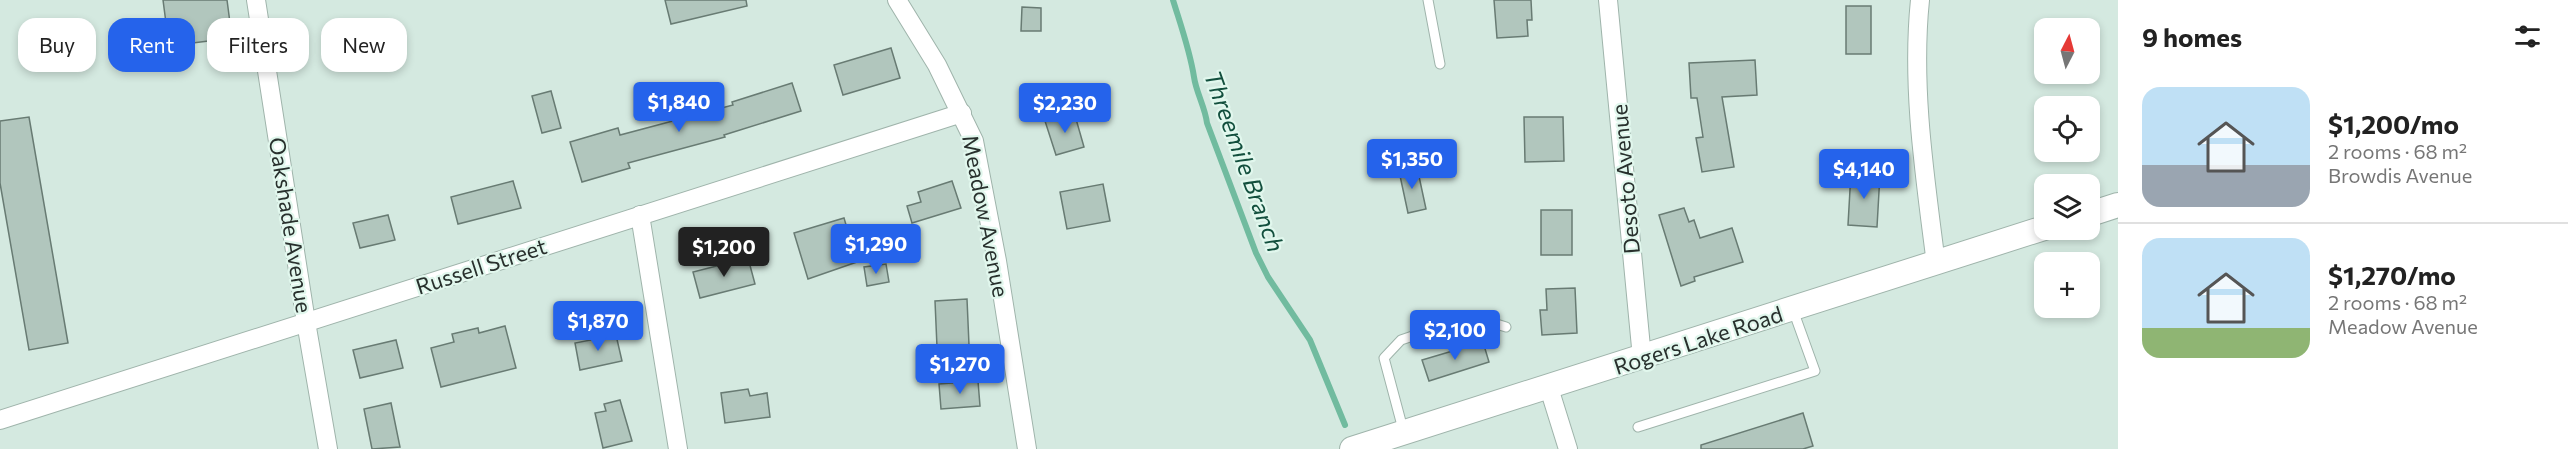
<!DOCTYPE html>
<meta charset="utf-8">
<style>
:root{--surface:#fff;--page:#f6f6f6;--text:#222;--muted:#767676;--line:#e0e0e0;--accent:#2563eb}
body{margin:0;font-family:Commissioner,sans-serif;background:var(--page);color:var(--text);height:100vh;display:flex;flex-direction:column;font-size:22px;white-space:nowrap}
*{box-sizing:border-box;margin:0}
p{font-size:20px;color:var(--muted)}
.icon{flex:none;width:33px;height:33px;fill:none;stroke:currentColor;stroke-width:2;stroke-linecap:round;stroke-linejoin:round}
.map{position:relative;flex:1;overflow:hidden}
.drawer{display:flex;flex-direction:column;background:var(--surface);width:450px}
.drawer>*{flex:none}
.guide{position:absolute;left:18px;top:18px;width:570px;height:54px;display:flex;gap:12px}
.needle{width:39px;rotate:6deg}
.fabs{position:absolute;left:2034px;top:18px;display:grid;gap:12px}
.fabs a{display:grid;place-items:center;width:66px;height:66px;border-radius:12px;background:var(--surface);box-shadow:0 3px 9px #0003;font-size:30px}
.price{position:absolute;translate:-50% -51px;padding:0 14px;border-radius:6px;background:var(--accent);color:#fff;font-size:20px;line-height:39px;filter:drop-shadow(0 2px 3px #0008)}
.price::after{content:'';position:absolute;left:50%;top:36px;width:18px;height:14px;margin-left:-9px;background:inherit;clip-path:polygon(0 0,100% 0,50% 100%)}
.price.current{background:#222;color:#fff}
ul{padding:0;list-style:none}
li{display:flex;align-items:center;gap:18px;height:150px;padding:0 24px}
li+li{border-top:2px solid var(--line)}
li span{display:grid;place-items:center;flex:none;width:168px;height:120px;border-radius:18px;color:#555}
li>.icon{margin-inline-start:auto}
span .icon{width:72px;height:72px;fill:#fffc;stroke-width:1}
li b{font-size:26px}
h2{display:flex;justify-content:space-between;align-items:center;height:72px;padding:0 24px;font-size:26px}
.chip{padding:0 21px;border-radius:18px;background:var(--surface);box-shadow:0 3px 9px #0003;font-size:21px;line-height:54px}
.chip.current{background:var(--accent);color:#fff}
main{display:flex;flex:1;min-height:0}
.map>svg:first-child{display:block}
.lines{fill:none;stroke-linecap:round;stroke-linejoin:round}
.stream{stroke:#71bb9f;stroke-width:6}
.building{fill:#b1c6bd;stroke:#687b73;stroke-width:1.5}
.lane-casing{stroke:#9fb4ab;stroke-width:11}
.street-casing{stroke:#9fb4ab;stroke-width:20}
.secondary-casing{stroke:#9fb4ab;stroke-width:26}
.lane{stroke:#fff;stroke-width:9}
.street{stroke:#fff;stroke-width:18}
.secondary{stroke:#fff;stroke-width:24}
.labels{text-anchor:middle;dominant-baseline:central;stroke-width:4.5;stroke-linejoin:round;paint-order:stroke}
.street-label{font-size:22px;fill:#28302d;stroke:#e1f7ed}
.water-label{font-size:24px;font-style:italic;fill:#124f3d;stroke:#e1f7ed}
</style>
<main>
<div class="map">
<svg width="2118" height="449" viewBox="0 0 2118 449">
<rect width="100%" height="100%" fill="#d4e9e0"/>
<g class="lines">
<!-- stream -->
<path class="stream" d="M 1173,0 C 1181,26 1190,51 1194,77 C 1196,92 1205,107 1207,123 L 1256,253 L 1268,277 L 1310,340 L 1345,425"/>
</g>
<!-- building -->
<g class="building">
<path d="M 163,0 L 227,0 L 232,38 L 169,46 Z"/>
<path d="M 665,0 L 746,0 L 747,6 L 671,24 Z"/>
<path d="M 1494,0 L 1531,0 L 1532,20 L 1527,20 L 1528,36 L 1497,38 Z"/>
<rect x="1846" y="6" width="25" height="48"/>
<path d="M 1022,7 L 1041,8 L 1041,31 L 1021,31 Z"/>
<path d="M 891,48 L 900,78 L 843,95 L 834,65 Z"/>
<path d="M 1755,60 L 1757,95 L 1722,97 L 1734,167 L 1702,172 L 1696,138 L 1703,137 L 1697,98 L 1691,98 L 1689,63 Z"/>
<path d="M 792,83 L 801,111 L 724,135 L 725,137 L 628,163 L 630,168 L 582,182 L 570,142 L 618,128 L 620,135 L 733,105 L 732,102 Z"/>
<path d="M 551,91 L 561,128 L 542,133 L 532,96 Z"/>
<path d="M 1074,112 L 1084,147 L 1056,155 L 1045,121 Z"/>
<path d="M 29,117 L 68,343 L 29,350 L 0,183 L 0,121 Z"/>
<path d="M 1524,117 L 1563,117 L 1564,161 L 1525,162 Z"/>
<path d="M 1417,167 L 1426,209 L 1408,213 L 1399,171 Z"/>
<path d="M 1851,172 L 1880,174 L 1877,227 L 1848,225 Z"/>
<path d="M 513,181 L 521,208 L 458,224 L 451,197 Z"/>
<path d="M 952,181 L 961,208 L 912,223 L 907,206 L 921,202 L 918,192 Z"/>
<path d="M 1103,184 L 1110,221 L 1067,229 L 1060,192 Z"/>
<path d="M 1684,208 L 1689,222 L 1694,220 L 1700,238 L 1732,228 L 1743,262 L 1694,277 L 1695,281 L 1681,286 L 1659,215 Z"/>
<rect x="1541" y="210" width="31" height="45"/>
<path d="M 388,215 L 395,240 L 360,248 L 353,223 Z"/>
<path d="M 844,218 L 857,262 L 808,279 L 794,233 Z"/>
<path d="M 748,258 L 755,284 L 700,298 L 693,272 Z"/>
<path d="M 886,264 L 889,282 L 867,286 L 864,267 Z"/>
<path d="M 1575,288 L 1577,333 L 1542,335 L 1540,310 L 1547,310 L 1546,289 Z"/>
<path d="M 967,299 L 969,345 L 937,347 L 935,301 Z"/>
<path d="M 505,326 L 516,368 L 441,387 L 431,348 L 454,342 L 452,334 L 478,328 L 479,333 Z"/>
<path d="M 616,335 L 622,361 L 580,370 L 575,343 Z"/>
<path d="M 396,340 L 403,368 L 360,378 L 353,350 Z"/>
<path d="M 1483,342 L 1489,362 L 1429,381 L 1422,360 Z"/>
<path d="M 978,381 L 980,406 L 941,409 L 939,384 Z"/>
<path d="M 748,389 L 750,396 L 767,393 L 770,417 L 725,423 L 721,393 Z"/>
<path d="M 620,400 L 632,441 L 603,448 L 595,413 L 606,411 L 604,404 Z"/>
<path d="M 391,403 L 400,447 L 372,449 L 364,409 Z"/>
<path d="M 1803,413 L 1813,446 L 1803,449 L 1701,449 L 1701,445 Z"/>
</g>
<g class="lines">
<defs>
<g id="lane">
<path d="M 1428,0 L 1440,64"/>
<path d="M 1638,427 L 1815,371 L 1793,310"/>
<path d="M 1404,433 L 1384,358 L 1401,340 L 1471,316 L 1506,327"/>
</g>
<g id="street">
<path d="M 256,0 L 306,322 L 328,449"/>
<path d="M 897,0 L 937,65 L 974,141 L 997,261 L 1027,449"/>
<path d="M 1608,0 L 1642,358"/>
<path d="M 1920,0 C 1911,87 1925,177 1936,264"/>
<path d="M 640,215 L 678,449"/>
<path d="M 1549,388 L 1568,449"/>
<path d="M 0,420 L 962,113"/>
</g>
<g id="secondary">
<path d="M 2090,214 L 2118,205"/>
<path d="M 1352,449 L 2044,228"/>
</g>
</defs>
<!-- lane casing -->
<use href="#lane" class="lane-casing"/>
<!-- street casing -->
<use href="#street" class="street-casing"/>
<!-- secondary casing -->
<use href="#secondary" class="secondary-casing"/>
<!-- lane -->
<use href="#lane" class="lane"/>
<!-- street -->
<use href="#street" class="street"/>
<!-- secondary -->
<use href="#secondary" class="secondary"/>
</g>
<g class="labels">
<!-- street labels -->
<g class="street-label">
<text transform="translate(1625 179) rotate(-95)">Desoto Avenue</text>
<text transform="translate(986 216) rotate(79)">Meadow Avenue</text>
<text transform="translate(291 225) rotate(81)">Oakshade Avenue</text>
<text transform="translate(481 266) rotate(-18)">Russell Street</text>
<text transform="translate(1698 340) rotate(-18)">Rogers Lake Road</text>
</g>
<!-- water labels -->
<g class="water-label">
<text transform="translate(1245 161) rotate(70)">Threemile Branch</text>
</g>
</g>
</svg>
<div class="fabs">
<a><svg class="needle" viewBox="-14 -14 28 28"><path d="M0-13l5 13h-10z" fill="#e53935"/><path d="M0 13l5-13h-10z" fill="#767676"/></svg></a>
<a><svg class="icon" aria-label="locate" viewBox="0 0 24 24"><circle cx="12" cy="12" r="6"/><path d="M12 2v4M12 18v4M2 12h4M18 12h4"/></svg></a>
<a><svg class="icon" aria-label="layers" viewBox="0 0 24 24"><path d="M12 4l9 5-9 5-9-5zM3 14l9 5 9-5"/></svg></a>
<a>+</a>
</div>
<b class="price" style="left:679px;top:133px">$1,840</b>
<b class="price" style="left:1065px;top:134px">$2,230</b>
<b class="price" style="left:1412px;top:190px">$1,350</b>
<b class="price" style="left:1864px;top:200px">$4,140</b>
<b class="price" style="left:876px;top:275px">$1,290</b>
<b class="price current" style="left:724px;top:278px">$1,200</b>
<b class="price" style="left:598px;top:352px">$1,870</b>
<b class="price" style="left:1455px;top:361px">$2,100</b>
<b class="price" style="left:960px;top:395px">$1,270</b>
<div class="guide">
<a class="chip">Buy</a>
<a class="chip current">Rent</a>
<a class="chip">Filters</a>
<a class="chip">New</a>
</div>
</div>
<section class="drawer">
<h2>9 homes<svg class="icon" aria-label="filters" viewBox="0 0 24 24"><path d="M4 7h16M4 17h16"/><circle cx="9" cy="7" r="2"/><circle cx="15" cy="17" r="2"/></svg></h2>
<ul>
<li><span style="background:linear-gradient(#bfe0f5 65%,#9aa5b1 0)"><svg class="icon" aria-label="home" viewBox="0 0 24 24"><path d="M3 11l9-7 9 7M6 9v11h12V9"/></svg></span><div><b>$1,200/mo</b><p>2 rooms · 68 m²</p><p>Browdis Avenue</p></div></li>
<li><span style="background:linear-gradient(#bfe0f5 75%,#8fb573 0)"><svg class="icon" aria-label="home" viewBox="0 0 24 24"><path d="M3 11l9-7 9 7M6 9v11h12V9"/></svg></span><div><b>$1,270/mo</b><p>2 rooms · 68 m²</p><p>Meadow Avenue</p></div></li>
</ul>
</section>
</main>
